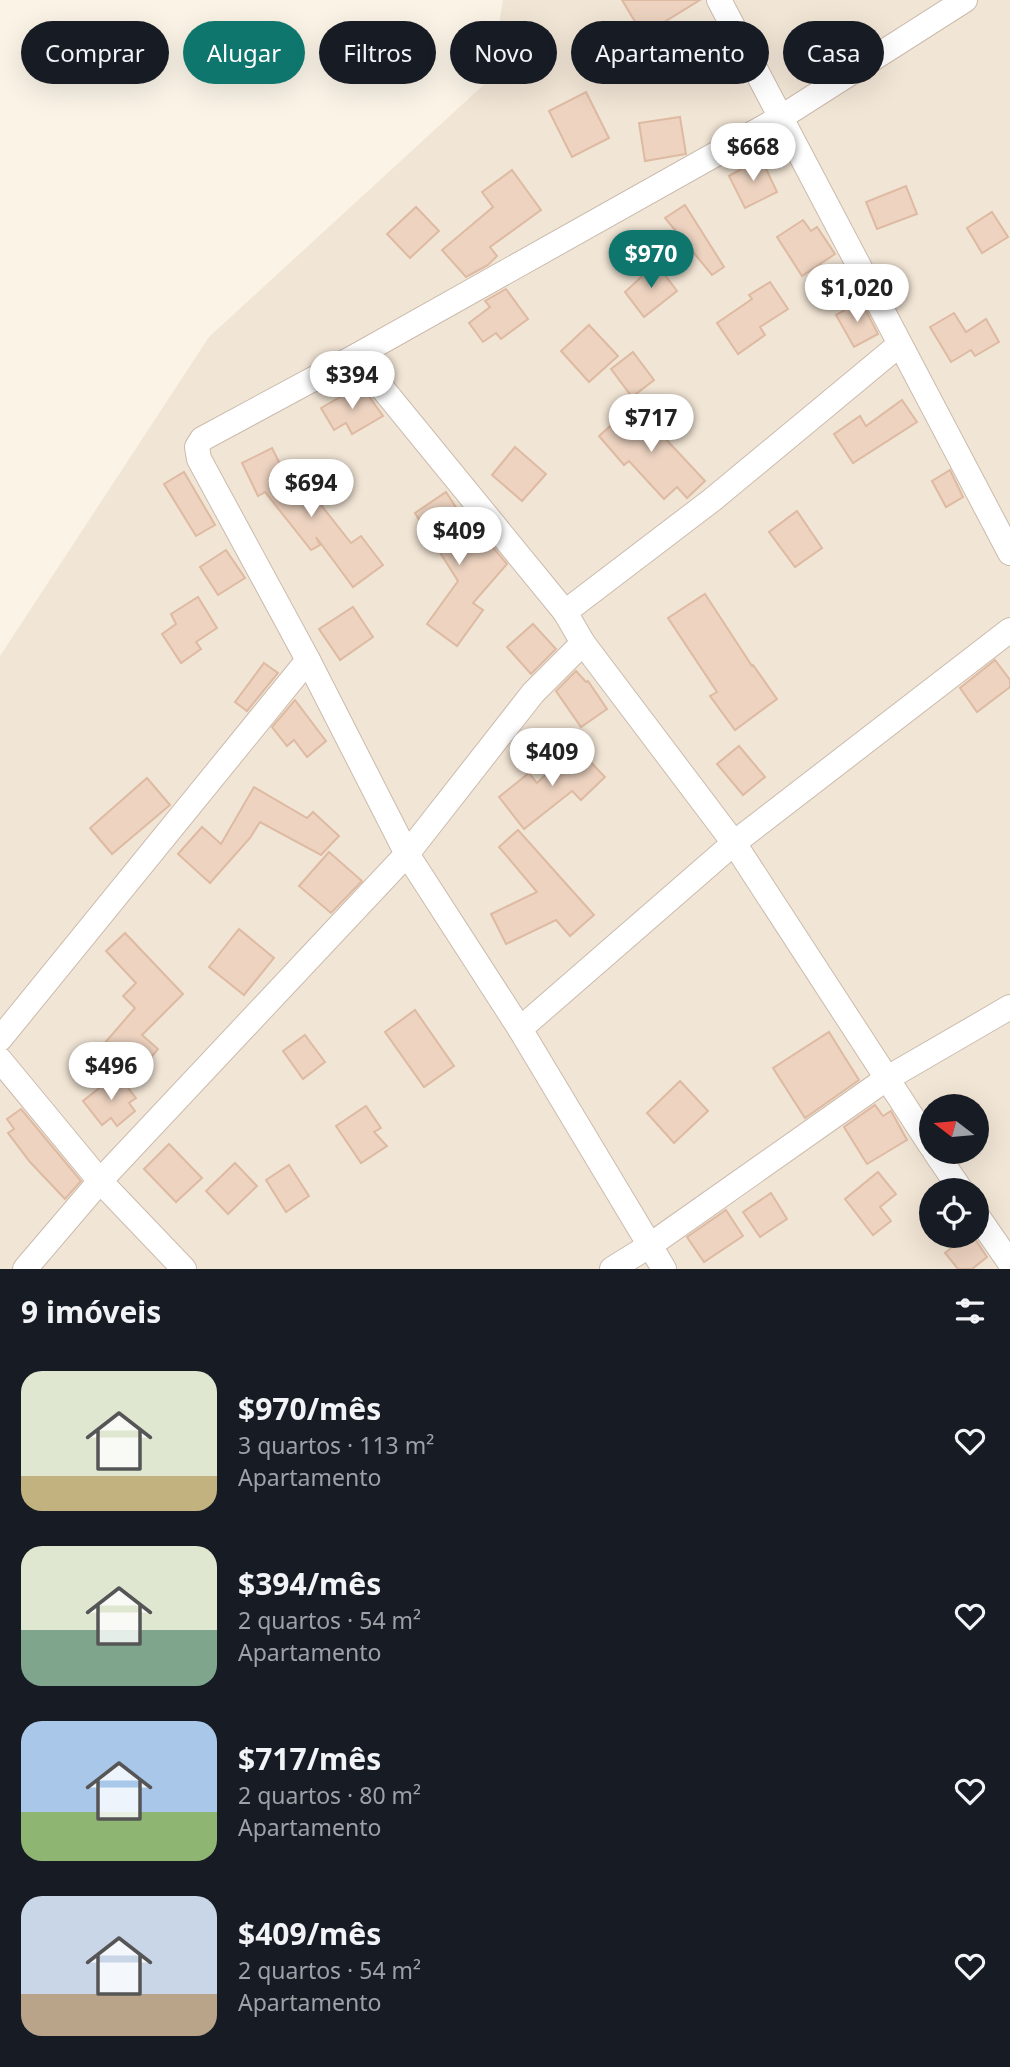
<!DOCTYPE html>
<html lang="pt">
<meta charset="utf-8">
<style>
:root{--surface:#171b24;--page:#20242c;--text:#f1f3f6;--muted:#9ea1a6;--accent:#0f766e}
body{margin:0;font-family:"Noto Sans",sans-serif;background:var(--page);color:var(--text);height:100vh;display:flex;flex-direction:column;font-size:26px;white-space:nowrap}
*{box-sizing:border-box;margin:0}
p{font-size:23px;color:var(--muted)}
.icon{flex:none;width:38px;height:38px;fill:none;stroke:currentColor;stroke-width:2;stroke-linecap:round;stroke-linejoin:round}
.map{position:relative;height:1269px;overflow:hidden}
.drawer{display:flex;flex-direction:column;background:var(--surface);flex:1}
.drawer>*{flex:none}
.hud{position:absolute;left:21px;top:21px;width:970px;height:63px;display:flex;gap:14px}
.needle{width:46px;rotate:286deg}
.buttons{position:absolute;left:919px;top:1094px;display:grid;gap:14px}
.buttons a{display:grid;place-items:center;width:70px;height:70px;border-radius:50%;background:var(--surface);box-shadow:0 7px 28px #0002;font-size:35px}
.price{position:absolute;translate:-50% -60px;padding:0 16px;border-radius:24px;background:#fff;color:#222;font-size:23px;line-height:46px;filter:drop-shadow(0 2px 4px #0008)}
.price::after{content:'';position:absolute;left:50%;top:42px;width:21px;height:16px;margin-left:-10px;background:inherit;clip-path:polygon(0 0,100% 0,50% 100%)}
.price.active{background:var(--accent);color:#fff}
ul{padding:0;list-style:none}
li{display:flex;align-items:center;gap:21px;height:175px;padding:0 21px}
li span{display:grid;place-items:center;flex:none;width:196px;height:140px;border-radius:21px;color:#555}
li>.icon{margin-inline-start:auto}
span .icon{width:84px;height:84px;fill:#fffc;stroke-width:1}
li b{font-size:30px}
h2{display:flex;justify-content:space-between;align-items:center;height:84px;padding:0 21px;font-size:30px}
.tag{padding:0 24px;border-radius:32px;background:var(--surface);box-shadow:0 7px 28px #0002;font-size:24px;line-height:63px}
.tag.active{background:var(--accent);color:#fff}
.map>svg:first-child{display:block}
.residential{fill:#f1e5d5;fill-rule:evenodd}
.building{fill:#edd3c0;stroke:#debaa2;stroke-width:2}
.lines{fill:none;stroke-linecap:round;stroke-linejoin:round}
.street-casing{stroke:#cbbbad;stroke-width:26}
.street{stroke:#fff;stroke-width:24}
</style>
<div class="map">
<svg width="1010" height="1269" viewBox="0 0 1010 1269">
<rect width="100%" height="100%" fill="#faf3e6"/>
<!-- residential -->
<path class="residential" d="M 503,0 L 1010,0 L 1010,1269 L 0,1269 L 0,656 L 209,337 L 490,79 ZM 931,1106 L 976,1106 L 976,1152 L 931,1152 ZM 931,1190 L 976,1190 L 976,1236 L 931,1236 Z"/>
<!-- building -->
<g class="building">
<path d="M 622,0 L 700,0 L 643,35 Z"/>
<path d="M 853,22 L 864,47 L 829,69 L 812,76 L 800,45 Z"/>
<path d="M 586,92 L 609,138 L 572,157 L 549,111 Z"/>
<path d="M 680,117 L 686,154 L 645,161 L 639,123 Z"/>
<path d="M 761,158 L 777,192 L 745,208 L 729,176 Z"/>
<path d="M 512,170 L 541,210 L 490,247 L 497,256 L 488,265 L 466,277 L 442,250 L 493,207 L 482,192 Z"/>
<path d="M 906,186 L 917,214 L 877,229 L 866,202 Z"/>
<path d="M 685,205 L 724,267 L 712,275 L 665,218 Z"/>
<path d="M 416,207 L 439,231 L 410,258 L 387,234 Z"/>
<path d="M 992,212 L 1008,237 L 982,253 L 967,228 Z"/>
<path d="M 803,220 L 811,231 L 817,227 L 835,254 L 802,276 L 777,237 Z"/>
<path d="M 656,263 L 677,291 L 644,317 L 625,292 Z"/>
<path d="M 770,282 L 788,309 L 760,327 L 765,335 L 738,354 L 717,323 L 752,299 L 749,295 Z"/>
<path d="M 506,289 L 528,319 L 501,339 L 496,333 L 483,342 L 469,323 L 490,307 L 485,301 Z"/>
<path d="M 861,301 L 878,334 L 854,347 L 836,315 Z"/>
<path d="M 954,313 L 966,332 L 986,319 L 999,342 L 975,356 L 971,350 L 951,362 L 930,327 Z"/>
<path d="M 589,325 L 618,356 L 589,382 L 561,351 Z"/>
<path d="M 633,352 L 654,380 L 632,397 L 611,369 Z"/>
<path d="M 361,385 L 383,416 L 352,434 L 346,423 L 334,430 L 321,408 Z"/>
<path d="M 902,400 L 917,422 L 853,463 L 834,434 L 860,416 L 866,426 Z"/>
<path d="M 634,405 L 705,481 L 687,498 L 677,487 L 664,499 L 629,461 L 624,465 L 599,436 Z"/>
<path d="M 515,447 L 546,474 L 522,501 L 492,475 Z"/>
<path d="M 272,448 L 298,500 L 310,491 L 351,543 L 361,536 L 383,565 L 353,587 L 316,537 L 320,545 L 311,550 L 265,492 L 258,496 L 242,463 Z"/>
<path d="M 950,470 L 963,497 L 946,507 L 932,481 Z"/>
<path d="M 184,472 L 215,525 L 196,536 L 164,484 Z"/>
<path d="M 446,492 L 481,546 L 486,539 L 507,564 L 473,603 L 483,610 L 457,646 L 427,624 L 458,581 L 415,513 Z"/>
<path d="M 797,511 L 822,548 L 795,567 L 769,532 Z"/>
<path d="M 226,550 L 245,578 L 218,595 L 200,567 Z"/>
<path d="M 705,594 L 752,666 L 753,665 L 777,699 L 735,730 L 710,696 L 717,692 L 668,618 Z"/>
<path d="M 198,597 L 217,628 L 196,642 L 201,649 L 181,663 L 162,634 L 176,624 L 171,614 Z"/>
<path d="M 353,607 L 373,637 L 340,660 L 319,629 Z"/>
<path d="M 533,624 L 556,649 L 531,674 L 507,647 Z"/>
<path d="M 995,660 L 1010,680 L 1010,687 L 977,712 L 960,688 Z"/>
<path d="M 264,663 L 278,673 L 247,711 L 235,702 Z"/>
<path d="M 576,671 L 586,682 L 588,681 L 607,709 L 581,727 L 556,691 Z"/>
<path d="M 295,700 L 326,741 L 307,757 L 294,740 L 287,746 L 272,727 Z"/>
<path d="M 575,746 L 605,777 L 581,800 L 572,791 L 524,829 L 499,797 L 529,773 L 537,783 Z"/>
<path d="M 739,746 L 765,777 L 743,795 L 717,764 Z"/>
<path d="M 147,778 L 170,805 L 112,854 L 90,828 Z"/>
<path d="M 254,787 L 307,818 L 313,812 L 339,836 L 321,855 L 260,822 L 250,838 L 210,883 L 178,854 L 202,827 L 221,844 Z"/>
<path d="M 518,830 L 594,915 L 570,936 L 556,920 L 506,944 L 491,914 L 537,892 L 499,847 Z"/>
<path d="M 329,852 L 362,881 L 331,913 L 299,886 Z"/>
<path d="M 239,929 L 274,958 L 244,995 L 209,967 Z"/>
<path d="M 125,933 L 183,994 L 142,1035 L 158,1049 L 131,1081 L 97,1052 L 135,1008 L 123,996 L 136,983 L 106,951 Z"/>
<path d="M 415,1010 L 454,1066 L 424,1087 L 385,1032 Z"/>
<path d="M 829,1032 L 859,1080 L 805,1118 L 773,1068 Z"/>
<path d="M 305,1035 L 325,1062 L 303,1079 L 283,1051 Z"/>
<path d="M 117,1074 L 136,1098 L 129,1103 L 135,1111 L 117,1126 L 111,1118 L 102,1125 L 83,1101 Z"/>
<path d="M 680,1081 L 708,1111 L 674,1143 L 647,1113 Z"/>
<path d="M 875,1105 L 883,1116 L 891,1111 L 907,1140 L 867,1164 L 844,1127 Z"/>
<path d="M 366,1106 L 381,1128 L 374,1132 L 387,1146 L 361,1163 L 336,1126 Z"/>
<path d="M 21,1109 L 81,1181 L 65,1199 L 30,1162 L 8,1133 L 14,1129 L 7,1119 Z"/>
<path d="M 169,1144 L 202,1178 L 176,1202 L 144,1169 Z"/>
<path d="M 235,1163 L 257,1186 L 228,1214 L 206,1191 Z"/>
<path d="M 289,1165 L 309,1196 L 286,1212 L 266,1180 Z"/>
<path d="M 878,1172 L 896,1194 L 880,1207 L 891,1221 L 873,1235 L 845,1199 Z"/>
<path d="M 771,1193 L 787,1219 L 760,1237 L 743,1212 Z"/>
<path d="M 726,1210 L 743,1236 L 704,1262 L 687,1237 Z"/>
<path d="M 967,1236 L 973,1236 L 987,1257 L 972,1269 L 958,1269 L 945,1253 Z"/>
</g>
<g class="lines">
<defs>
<g id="street">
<path d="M 719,0 L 1010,553"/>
<path d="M 356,356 L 565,612 L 583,643 L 734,843 L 931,1146"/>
<path d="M 565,612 L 712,500 L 899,345"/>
<path d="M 520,1029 L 734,843 L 1010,630"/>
<path d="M 0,1039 L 308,660"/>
<path d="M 0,1060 L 100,1181 L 184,1269"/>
<path d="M 935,1152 L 961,1190"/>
<path d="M 976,1214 L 1010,1263"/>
<path d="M 25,1269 L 100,1181 L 407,854 L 533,693 L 583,643"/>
<path d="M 612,1269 L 649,1246 L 886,1079 L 1010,1007"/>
<path d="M 664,1269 L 520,1029 L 407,854 L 308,660 L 199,459 L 197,447 L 202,439 L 356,356 L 780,118 L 965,0"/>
</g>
</defs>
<!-- street casing -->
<use href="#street" class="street-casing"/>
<!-- street -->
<use href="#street" class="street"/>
</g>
</svg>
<div class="buttons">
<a><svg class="needle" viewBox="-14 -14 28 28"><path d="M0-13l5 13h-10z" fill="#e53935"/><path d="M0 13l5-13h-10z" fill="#9ea1a6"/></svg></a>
<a><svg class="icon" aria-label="locate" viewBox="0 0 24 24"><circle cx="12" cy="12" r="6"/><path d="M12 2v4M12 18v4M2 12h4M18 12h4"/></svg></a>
</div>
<b class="price" style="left:753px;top:183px">$668</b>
<b class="price active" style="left:651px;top:290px">$970</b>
<b class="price" style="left:857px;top:324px">$1,020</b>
<b class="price" style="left:352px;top:411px">$394</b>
<b class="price" style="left:651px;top:454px">$717</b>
<b class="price" style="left:311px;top:519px">$694</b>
<b class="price" style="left:459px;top:567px">$409</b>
<b class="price" style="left:552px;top:788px">$409</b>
<b class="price" style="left:111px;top:1102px">$496</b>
<div class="hud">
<a class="tag">Comprar</a>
<a class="tag active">Alugar</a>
<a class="tag">Filtros</a>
<a class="tag">Novo</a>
<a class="tag">Apartamento</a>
<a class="tag">Casa</a>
</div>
</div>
<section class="drawer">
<h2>9 imóveis<svg class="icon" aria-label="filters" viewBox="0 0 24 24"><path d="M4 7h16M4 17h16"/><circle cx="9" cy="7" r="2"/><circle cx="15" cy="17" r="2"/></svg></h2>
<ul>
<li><span style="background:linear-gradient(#dfe7d0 75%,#c2b280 0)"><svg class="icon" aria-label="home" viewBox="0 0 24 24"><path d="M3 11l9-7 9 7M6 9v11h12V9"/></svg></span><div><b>$970/mês</b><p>3 quartos · 113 m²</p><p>Apartamento</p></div><svg class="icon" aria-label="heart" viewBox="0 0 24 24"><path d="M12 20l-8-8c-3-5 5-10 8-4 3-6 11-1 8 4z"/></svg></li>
<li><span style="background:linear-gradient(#dfe7d0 60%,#7fa58c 0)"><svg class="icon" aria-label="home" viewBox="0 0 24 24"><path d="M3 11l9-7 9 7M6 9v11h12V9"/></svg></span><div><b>$394/mês</b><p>2 quartos · 54 m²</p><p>Apartamento</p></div><svg class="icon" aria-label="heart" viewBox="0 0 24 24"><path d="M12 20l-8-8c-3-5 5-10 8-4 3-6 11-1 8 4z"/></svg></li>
<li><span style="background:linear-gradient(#a9c7e8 65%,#8fb573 0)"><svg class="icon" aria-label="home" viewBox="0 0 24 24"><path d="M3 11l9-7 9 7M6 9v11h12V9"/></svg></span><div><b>$717/mês</b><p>2 quartos · 80 m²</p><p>Apartamento</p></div><svg class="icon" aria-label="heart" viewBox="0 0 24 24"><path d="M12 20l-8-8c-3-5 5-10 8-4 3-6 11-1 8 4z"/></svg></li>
<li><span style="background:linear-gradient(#c9d6e8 70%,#b9a48a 0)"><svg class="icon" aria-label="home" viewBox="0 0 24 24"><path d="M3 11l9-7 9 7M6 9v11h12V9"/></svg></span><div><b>$409/mês</b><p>2 quartos · 54 m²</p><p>Apartamento</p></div><svg class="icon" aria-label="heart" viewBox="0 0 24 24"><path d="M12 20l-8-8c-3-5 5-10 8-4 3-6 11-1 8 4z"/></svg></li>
</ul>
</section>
